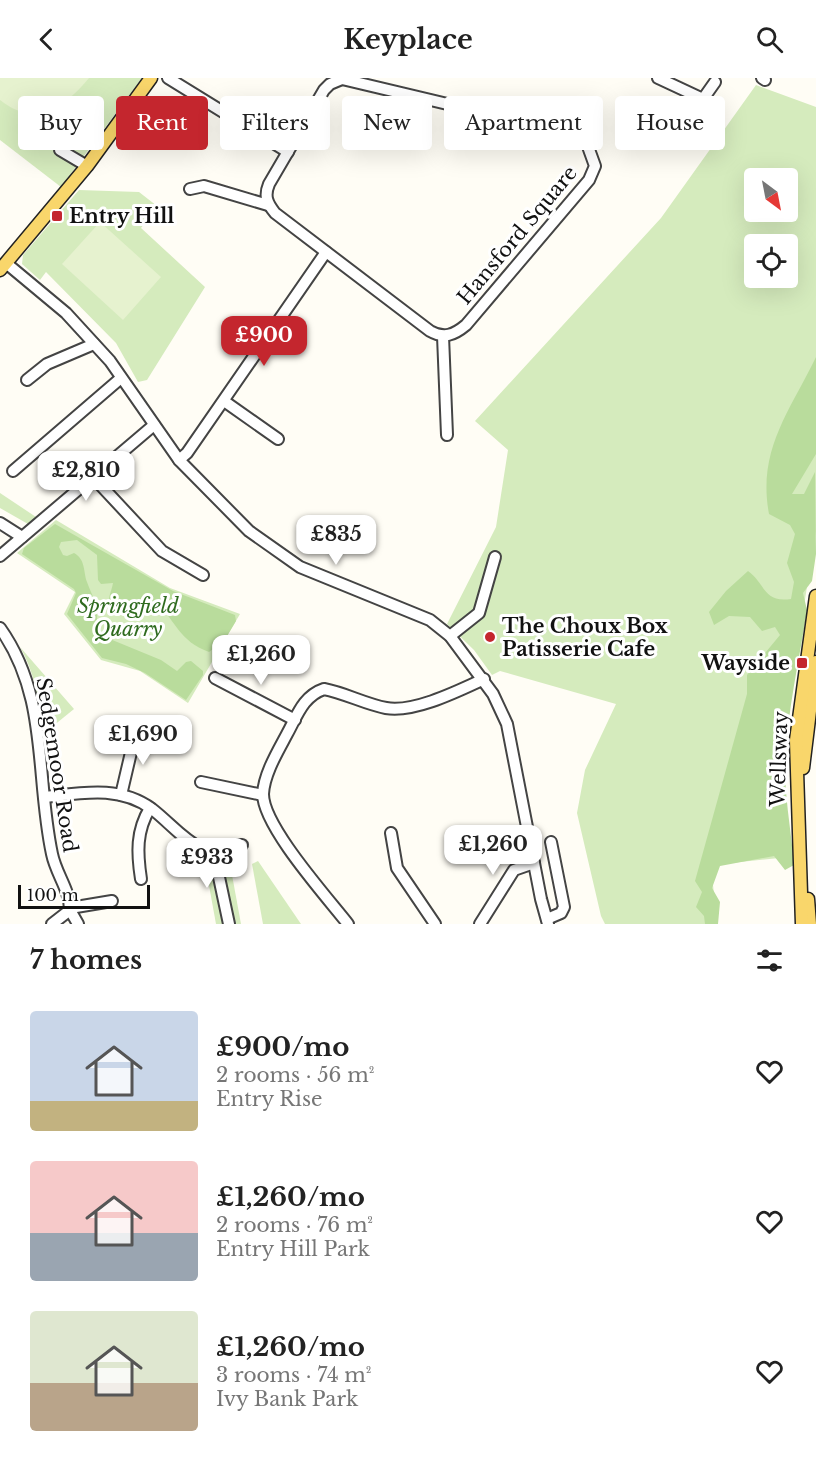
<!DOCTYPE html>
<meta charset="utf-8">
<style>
:root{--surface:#fff;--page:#f6f6f6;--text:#222;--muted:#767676;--accent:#c4262e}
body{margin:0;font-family:"Libre Baskerville",serif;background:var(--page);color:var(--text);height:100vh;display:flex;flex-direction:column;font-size:22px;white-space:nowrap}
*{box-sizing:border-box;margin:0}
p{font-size:20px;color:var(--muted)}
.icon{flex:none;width:33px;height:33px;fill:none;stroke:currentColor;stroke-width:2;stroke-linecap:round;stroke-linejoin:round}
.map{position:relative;height:846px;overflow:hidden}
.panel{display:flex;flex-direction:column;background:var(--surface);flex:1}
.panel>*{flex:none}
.guide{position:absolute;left:18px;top:18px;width:780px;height:54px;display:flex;gap:12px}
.needle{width:39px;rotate:148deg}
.buttons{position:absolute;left:744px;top:90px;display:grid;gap:12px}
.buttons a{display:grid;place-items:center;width:54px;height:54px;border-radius:6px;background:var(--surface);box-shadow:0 6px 24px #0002;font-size:30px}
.scale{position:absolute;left:18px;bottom:15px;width:132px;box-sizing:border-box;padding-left:6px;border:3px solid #111;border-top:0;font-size:16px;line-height:21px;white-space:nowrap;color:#111;-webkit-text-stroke:4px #fff;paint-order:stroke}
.price{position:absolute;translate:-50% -51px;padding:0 14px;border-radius:12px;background:#fff;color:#222;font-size:20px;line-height:39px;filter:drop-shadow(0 2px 3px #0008)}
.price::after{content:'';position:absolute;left:50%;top:36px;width:18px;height:14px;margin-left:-9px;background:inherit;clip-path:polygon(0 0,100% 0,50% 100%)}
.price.current{background:var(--accent);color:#fff}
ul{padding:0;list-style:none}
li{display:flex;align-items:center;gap:18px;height:150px;padding:0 30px}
li span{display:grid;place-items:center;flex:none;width:168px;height:120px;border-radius:6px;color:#555}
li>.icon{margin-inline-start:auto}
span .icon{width:72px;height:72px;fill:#fffc;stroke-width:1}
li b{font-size:26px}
h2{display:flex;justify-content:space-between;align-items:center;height:72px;padding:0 30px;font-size:26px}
.tag{padding:0 21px;border-radius:6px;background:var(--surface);box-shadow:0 6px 24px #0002;font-size:21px;line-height:54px}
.tag.current{background:var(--accent);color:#fff}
header{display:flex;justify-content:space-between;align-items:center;height:78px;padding:0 30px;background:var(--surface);font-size:27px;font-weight:700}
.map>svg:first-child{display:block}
.green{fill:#d5ebbd;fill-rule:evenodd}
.forest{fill:#b9dc9c}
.pitch{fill:#e6f2cf}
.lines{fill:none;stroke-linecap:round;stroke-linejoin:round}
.minor-casing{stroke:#444;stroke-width:14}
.major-casing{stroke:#222;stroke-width:15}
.minor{stroke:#fff;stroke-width:10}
.major{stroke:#f9d66b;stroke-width:12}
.poi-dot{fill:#c4262e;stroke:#fff;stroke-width:2}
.labels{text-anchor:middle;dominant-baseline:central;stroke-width:6;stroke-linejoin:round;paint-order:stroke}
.poi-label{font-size:20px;font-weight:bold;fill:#111;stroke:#fff;text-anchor:start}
.street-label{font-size:20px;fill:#111;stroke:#fff}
.park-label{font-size:20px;font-style:italic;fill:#2f6b1f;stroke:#fff}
</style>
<header><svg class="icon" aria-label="back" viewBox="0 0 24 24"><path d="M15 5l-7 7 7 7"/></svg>Keyplace<svg class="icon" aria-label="search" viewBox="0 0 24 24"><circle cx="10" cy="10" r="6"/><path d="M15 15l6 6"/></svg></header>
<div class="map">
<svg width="816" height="846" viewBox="0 0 816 846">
<rect width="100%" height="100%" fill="#fffdf5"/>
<!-- green -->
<g class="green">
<path d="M 0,0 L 142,0 L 61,109 L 0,62 Z"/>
<path d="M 756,7 L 816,29 L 816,453 L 792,602 L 783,698 L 789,779 L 711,787 L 717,846 L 605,846 L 601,838 L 577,735 L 585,692 L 616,626 L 500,593 L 492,597 L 474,572 L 447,546 L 496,449 L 508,372 L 475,343 L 661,140 ZM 754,100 L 788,100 L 788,134 L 754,134 ZM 754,166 L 788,166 L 788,200 L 754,200 Z"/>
<path d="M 79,112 L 139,114 L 157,128 L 141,150 L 205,209 L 147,302 L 138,304 L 116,265 L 46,194 L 40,202 L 22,186 L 23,177 Z"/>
<path d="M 0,415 L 36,439 L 28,446 L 0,430 Z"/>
<path d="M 56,442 L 170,510 L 240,536 L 188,625 L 140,593 L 101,582 L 64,536 L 75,514 L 17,475 Z"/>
<path d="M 20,569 L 74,631 L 42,657 C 39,625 36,597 20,569 Z"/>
<path d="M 228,775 L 241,846 L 232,846 L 219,777 Z"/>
<path d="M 212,779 L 225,846 L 216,846 L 204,780 Z"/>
<path d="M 258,783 L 301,846 L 263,846 L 252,786 Z"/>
</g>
<!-- forest -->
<g class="forest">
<path d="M 816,279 L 816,376 L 792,416 L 804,416 L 815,394 L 816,476 L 812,503 L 803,515 L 807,532 C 798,591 782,654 786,714 C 788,738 792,763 794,787 L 785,792 L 774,778 L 720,788 L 712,810 L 720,824 L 718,846 L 705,846 L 704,838 L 696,829 L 702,814 L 695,803 L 747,616 L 747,597 L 780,557 L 775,549 L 762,553 L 750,539 L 729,538 L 714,547 L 709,534 L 726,513 L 748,493 C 766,506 763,525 791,521 L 794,504 L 787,485 L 795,456 L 790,447 L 769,436 C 757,372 790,333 816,279 Z"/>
<path d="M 55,446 L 173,513 L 235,537 L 236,543 L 224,563 L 209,574 C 179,563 177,544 157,526 L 135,536 L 115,535 C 105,521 110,520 113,505 L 101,506 L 98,502 L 97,477 L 77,462 L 61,464 L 59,469 L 63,477 L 67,478 L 74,475 C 86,482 83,493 87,504 C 94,523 100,528 96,550 L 105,559 L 161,582 L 177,593 L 186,584 L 191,583 L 203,593 L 203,597 L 186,622 L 145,595 L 126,586 L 102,580 L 67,536 L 76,515 L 74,511 L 22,476 L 24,470 Z"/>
</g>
<!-- pitch -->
<g class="pitch">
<path d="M 0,0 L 89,0 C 64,30 35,50 0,22 Z"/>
<path d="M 100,144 L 161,199 L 123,242 L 62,186 Z"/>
</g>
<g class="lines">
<defs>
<g id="minor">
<path d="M 168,0 L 288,74"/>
<path d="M 658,0 L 703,21 L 715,4"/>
<path d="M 762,0 L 765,2"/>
<path d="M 342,1 L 574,56 L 586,63 L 595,88 L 589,102 L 466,247 C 454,257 444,261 430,253 L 275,135 C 267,125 264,118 269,106 L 324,12 L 330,6 Z"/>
<path d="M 60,72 L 87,88"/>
<path d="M 190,111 L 204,108 L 268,127"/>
<path d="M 6,185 L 66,235 L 110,283 L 179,382 L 249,453 L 300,489 L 430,542 L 450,558 L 493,616 L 507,646 L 541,821 L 548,846"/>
<path d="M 443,258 L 447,357"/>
<path d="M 27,302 L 47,286 L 94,266"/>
<path d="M 224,323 L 278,361"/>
<path d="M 179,382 L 187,375 L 326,174"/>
<path d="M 13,393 L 121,300"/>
<path d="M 93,399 L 162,473 L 203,497"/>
<path d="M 0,445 L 22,459"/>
<path d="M 0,478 L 154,347"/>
<path d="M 0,550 C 49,619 35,697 52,776 C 56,796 70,812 70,832 L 52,846"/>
<path d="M 450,558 L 479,535 L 495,479"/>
<path d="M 215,600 L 295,642"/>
<path d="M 201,704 L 263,717"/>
<path d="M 121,717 L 136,653"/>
<path d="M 44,719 C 82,715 119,707 152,731 C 169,744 182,761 202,771 L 242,767"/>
<path d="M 391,755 L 397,790 L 435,846"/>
<path d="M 213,771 L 229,846"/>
<path d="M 141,801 C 137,775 136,753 150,730"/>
<path d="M 70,830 L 112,823"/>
<path d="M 70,832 L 78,846"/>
<path d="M 547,841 L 561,835 L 564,829 L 551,764"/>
<path d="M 348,846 C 326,818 263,748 263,716 C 264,696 278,673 287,656 C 297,638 303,618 324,611 C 345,615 365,626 386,630 C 414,635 458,613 484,601"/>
<path d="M 480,846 L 514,792 L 534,785"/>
</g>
<g id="major">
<path d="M 0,192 L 87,88 L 151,0"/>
<path d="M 803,690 L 816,584"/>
<path d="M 808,821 L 810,846"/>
<path d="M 802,846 L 796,662 L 816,518"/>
</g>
</defs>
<!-- minor casing -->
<use href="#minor" class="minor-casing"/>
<!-- major casing -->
<use href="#major" class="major-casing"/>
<!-- minor -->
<use href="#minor" class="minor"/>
<!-- major -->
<use href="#major" class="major"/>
</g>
<!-- markers -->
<g class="poi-dot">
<rect x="51" y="132" width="12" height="12" rx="3"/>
<circle cx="490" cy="559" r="6"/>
<rect x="796" y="579" width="12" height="12" rx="3"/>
</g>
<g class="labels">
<!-- poi labels -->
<g class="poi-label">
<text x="69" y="138">Entry Hill</text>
<text x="502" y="548">The Choux Box<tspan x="502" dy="23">Patisserie Cafe</tspan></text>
<text x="790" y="585" text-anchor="end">Wayside</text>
</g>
<!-- street labels -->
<g class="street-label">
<text transform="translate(517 157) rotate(-50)">Hansford Square</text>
<text transform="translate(779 681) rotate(-88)">Wellsway</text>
<text transform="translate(57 687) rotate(81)">Sedgemoor Road</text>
</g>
<!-- park labels -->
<g class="park-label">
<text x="128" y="528">Springfield<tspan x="128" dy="23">Quarry</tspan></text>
</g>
</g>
</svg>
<div class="buttons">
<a><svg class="needle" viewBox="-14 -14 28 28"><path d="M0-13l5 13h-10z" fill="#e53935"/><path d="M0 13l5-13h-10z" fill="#767676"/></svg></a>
<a><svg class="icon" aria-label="locate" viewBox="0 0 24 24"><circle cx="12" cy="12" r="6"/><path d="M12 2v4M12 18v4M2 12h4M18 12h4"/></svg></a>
</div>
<div class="scale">100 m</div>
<b class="price current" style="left:264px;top:289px">£900</b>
<b class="price" style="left:86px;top:424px">£2,810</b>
<b class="price" style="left:336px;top:488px">£835</b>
<b class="price" style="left:261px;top:608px">£1,260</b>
<b class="price" style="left:143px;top:688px">£1,690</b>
<b class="price" style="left:493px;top:798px">£1,260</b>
<b class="price" style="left:207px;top:811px">£933</b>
<div class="guide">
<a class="tag">Buy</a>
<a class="tag current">Rent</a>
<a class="tag">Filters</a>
<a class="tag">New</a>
<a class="tag">Apartment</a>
<a class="tag">House</a>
</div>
</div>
<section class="panel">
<h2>7 homes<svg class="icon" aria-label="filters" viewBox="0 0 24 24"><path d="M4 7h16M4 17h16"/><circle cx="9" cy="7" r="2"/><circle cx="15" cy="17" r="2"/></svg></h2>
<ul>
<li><span style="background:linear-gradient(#c9d6e8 75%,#c2b280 0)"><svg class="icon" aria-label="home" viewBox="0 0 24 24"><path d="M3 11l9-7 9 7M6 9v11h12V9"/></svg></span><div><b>£900/mo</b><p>2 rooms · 56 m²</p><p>Entry Rise</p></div><svg class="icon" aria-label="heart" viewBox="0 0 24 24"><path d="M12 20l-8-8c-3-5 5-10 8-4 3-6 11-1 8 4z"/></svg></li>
<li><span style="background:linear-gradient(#f6c9c9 60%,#9aa5b1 0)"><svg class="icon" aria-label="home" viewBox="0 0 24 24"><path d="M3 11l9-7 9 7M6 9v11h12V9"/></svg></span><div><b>£1,260/mo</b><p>2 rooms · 76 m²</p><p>Entry Hill Park</p></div><svg class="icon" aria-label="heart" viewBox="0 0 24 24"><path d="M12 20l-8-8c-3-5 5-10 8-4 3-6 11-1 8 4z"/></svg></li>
<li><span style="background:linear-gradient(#dfe7d0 60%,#b9a48a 0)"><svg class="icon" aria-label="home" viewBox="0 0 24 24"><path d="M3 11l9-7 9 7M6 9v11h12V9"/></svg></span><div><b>£1,260/mo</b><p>3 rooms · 74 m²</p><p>Ivy Bank Park</p></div><svg class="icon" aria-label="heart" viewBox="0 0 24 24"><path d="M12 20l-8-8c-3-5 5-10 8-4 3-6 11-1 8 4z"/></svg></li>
</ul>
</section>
